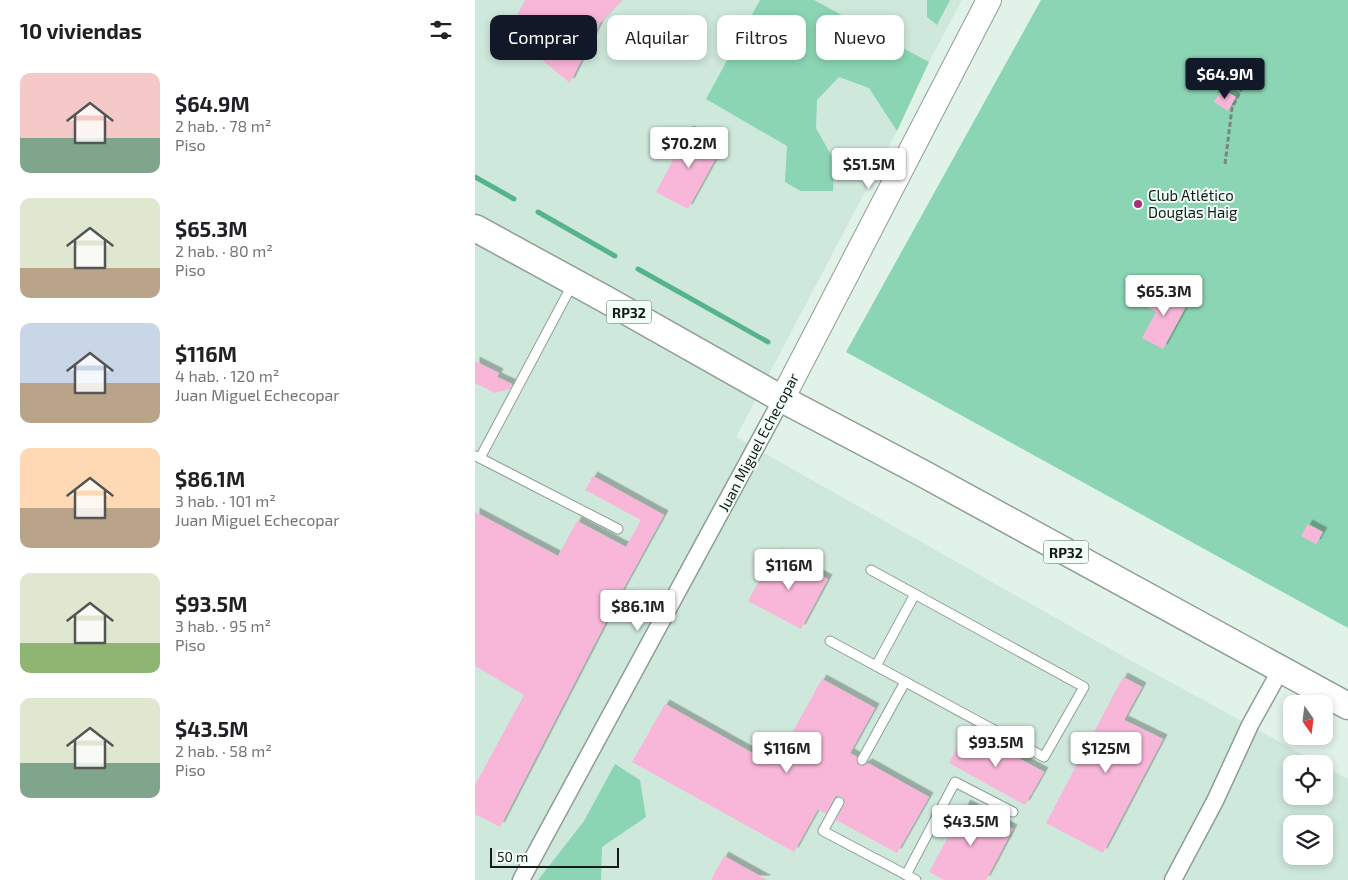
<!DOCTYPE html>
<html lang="es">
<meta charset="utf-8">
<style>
:root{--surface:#fff;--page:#f2f2f2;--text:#202124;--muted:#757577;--accent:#111827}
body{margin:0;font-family:"Exo 2",sans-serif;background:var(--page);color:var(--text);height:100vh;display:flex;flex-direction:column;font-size:19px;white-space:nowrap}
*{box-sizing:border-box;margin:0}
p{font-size:16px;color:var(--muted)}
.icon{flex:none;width:28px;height:28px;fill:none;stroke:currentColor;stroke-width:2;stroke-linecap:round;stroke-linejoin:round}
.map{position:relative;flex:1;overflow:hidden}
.side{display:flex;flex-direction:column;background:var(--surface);width:475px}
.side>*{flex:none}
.guide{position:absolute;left:15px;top:15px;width:475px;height:45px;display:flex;gap:10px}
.needle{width:32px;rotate:166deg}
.controls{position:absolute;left:808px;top:695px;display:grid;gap:10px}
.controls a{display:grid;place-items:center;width:50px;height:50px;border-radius:10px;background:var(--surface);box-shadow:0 2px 8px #0003;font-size:25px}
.scale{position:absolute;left:15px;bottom:12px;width:129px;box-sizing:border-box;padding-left:5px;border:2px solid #151b18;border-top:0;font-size:14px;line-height:18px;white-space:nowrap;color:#151b18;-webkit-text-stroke:4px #f0fef7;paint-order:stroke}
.price{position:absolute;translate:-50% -42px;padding:0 11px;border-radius:5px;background:#fff;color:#222;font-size:16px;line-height:32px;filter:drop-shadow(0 1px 2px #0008)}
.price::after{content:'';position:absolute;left:50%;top:30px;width:15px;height:11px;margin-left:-8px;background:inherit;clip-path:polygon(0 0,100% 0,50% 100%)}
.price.selected{background:var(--accent);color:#fff}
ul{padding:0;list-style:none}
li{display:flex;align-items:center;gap:15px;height:125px;padding:0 20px}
li span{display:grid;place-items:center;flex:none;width:140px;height:100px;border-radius:10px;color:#555}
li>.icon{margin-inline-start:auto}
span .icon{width:60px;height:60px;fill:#fffc;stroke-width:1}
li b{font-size:21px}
h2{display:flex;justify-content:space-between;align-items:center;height:60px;padding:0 20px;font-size:21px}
.tag{padding:0 18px;border-radius:10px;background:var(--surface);box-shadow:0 2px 8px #0003;font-size:18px;line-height:45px}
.tag.selected{background:var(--accent);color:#fff}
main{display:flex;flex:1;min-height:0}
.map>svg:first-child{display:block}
.built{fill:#cfe8dc;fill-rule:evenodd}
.green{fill:#8bd5b4}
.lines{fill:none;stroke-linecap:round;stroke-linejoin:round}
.stream{stroke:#56b48d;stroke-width:5}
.building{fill:#f8b7d9;filter:url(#shadow)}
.lane-casing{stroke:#8e9e96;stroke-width:11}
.street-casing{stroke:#8e9e96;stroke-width:19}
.secondary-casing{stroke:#8e9e96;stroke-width:26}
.primary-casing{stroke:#8e9e96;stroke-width:29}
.path{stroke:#7a8680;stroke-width:3;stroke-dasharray:5 2.5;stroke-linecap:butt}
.lane{stroke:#fff;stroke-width:9}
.street{stroke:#fff;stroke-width:16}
.secondary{stroke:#fff;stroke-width:24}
.primary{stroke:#fff;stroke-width:26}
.poi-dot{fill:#ac2e7d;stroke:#f0fef7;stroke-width:2}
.labels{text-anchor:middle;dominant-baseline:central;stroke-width:4;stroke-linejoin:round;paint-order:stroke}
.shield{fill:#f0fef7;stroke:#575f5b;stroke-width:1}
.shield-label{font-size:14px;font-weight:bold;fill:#151b18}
.poi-label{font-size:15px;fill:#151b18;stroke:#f0fef7;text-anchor:start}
.street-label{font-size:15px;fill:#151b18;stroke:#f0fef7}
</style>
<main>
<section class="side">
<h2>10 viviendas<svg class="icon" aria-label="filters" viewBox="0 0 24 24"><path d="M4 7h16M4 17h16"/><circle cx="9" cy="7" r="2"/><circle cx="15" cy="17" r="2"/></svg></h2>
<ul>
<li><span style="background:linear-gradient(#f6c9c9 65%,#7fa58c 0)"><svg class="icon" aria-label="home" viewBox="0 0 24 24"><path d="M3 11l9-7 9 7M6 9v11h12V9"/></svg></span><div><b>$64.9M</b><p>2 hab. · 78 m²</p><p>Piso</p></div></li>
<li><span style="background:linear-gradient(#dfe7d0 70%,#b9a48a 0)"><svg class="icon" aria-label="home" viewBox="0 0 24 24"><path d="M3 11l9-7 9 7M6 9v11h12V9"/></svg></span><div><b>$65.3M</b><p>2 hab. · 80 m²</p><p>Piso</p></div></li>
<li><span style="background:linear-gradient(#c9d6e8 60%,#b9a48a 0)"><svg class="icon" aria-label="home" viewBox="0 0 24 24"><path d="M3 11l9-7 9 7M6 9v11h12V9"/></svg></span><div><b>$116M</b><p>4 hab. · 120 m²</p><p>Juan Miguel Echecopar</p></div></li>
<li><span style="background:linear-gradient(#ffd9b3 60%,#b9a48a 0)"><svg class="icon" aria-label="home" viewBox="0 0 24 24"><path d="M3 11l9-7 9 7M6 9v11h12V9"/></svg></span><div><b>$86.1M</b><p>3 hab. · 101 m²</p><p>Juan Miguel Echecopar</p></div></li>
<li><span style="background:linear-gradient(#dfe7d0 70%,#8fb573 0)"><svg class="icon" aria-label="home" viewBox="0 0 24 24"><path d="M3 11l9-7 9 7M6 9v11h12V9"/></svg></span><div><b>$93.5M</b><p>3 hab. · 95 m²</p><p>Piso</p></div></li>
<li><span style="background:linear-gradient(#dfe7d0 65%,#7fa58c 0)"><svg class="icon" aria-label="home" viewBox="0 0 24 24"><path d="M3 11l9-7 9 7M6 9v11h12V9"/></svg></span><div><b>$43.5M</b><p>2 hab. · 58 m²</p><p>Piso</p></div></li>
</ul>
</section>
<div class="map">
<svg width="873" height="880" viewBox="0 0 873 880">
<defs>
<filter id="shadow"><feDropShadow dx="4.5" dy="-4.5" stdDeviation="0" flood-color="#0004"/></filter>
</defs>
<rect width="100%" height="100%" fill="#e1f2e9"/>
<!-- built -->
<path class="built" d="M 0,0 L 487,0 L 454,62 L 422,131 L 261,437 L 646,655 L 845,764 L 816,764 L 816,796 L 849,796 L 849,766 L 873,779 L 873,880 L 0,880 ZM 816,824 L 849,824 L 849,856 L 816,856 Z"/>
<!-- green -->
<g class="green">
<path d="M 285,0 L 339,0 L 454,62 L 422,131 L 394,88 L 364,77 L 342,100 L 341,128 L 356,155 L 359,171 L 358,191 L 326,191 L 310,182 L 312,146 L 231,99 Z"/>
<path d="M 452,0 L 475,0 L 462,25 L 452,17 Z"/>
<path d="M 566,0 L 873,0 L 873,628 L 371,352 Z"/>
<path d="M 140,764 L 165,780 L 171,817 L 127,847 L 126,880 L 63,880 L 109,821 Z"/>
</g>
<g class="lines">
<!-- stream -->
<g class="stream">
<path d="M 0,177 L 39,199"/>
<path d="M 63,212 L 140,256"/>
<path d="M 163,269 L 293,342"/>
</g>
</g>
<!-- building -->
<g class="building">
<path d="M 50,0 L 147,0 L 125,23 L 95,83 L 33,32 Z"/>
<path d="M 747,89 L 761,97 L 753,111 L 739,102 Z"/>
<path d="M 214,130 L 247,147 L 213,209 L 181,192 Z"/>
<path d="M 683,287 L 713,303 L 688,349 L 667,338 L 681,312 L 672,307 Z"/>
<path d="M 0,361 L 24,373 L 22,377 L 37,384 L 35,389 L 20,393 L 0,383 Z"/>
<path d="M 118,476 L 189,515 L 147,591 L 25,827 L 0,814 L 0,785 L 49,695 L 0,666 L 0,512 L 83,556 L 102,521 L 151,547 L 166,520 L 110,490 Z"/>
<path d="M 833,524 L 848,532 L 841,544 L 826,536 Z"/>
<path d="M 303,553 L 353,579 L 326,629 L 273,601 L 284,581 L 287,583 Z"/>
<path d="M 648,677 L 667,687 L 649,720 L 688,739 L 628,853 L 571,823 Z"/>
<path d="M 347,679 L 400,708 L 375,753 L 382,757 L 382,764 L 388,766 L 393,763 L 454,797 L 422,853 L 361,820 L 370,802 L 367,796 L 361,796 L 359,799 L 351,814 L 343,809 L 319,852 L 157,762 L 190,704 L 299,765 Z"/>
<path d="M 492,730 L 569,772 L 550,805 L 474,763 Z"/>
<path d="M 491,804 L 538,829 L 511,880 L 469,880 L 454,872 Z"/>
<path d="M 249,856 L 292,880 L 236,880 Z"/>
</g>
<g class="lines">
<defs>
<g id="lane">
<path d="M 1,456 L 143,529"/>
<path d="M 5,458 L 97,285"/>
<path d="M 355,641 L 569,757 L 609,687 L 396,570"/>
<path d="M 401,666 L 440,594"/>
<path d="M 387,760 L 430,682"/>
<path d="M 364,802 L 348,831 L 441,880"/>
<path d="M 431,875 L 480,782 L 538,812"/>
</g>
<g id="street">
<path d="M 46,880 L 307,399"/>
<path d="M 698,880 L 740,801 L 775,725 L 806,669"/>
</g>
<path id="secondary" d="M 307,399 L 514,0"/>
<path id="primary" d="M 0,228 L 130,299 L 307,399 L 447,473 L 873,706"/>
</defs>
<!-- lane casing -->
<use href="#lane" class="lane-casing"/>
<!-- street casing -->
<use href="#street" class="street-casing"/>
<!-- secondary casing -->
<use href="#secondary" class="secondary-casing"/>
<!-- primary casing -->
<use href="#primary" class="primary-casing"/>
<!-- path -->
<path class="path" d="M 750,164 L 757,108 L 768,86"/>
<!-- lane -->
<use href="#lane" class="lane"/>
<!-- street -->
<use href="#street" class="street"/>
<!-- secondary -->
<use href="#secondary" class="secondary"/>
<!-- primary -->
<use href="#primary" class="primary"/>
</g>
<!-- markers -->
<circle class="poi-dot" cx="663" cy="204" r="5"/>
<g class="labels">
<!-- shield labels -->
<g class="shield">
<rect x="131.5" y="300.5" width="45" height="23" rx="4"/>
<rect x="568.5" y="540.5" width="45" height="23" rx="4"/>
</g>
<g class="shield-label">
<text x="154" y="312">RP32</text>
<text x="591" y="552">RP32</text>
</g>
<!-- poi labels -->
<g class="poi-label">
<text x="673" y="195">Club Atlético<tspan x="673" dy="17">Douglas Haig</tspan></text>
</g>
<!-- street labels -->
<g class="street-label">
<text transform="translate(283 442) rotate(-62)">Juan Miguel Echecopar</text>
</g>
</g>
</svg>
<div class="controls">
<a><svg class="needle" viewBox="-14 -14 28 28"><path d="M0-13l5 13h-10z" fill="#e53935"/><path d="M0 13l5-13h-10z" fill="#757577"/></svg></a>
<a><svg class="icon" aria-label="locate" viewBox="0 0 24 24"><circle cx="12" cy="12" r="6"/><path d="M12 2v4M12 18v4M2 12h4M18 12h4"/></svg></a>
<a><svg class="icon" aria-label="layers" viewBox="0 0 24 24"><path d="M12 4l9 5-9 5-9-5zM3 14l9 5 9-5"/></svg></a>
</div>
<div class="scale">50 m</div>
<b class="price selected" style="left:750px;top:100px">$64.9M</b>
<b class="price" style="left:214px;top:169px">$70.2M</b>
<b class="price" style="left:394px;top:190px">$51.5M</b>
<b class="price" style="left:689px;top:317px">$65.3M</b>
<b class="price" style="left:314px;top:591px">$116M</b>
<b class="price" style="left:163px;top:632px">$86.1M</b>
<b class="price" style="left:521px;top:768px">$93.5M</b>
<b class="price" style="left:312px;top:774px">$116M</b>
<b class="price" style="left:631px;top:774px">$125M</b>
<b class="price" style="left:496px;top:847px">$43.5M</b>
<div class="guide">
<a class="tag selected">Comprar</a>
<a class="tag">Alquilar</a>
<a class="tag">Filtros</a>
<a class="tag">Nuevo</a>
</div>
</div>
</main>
